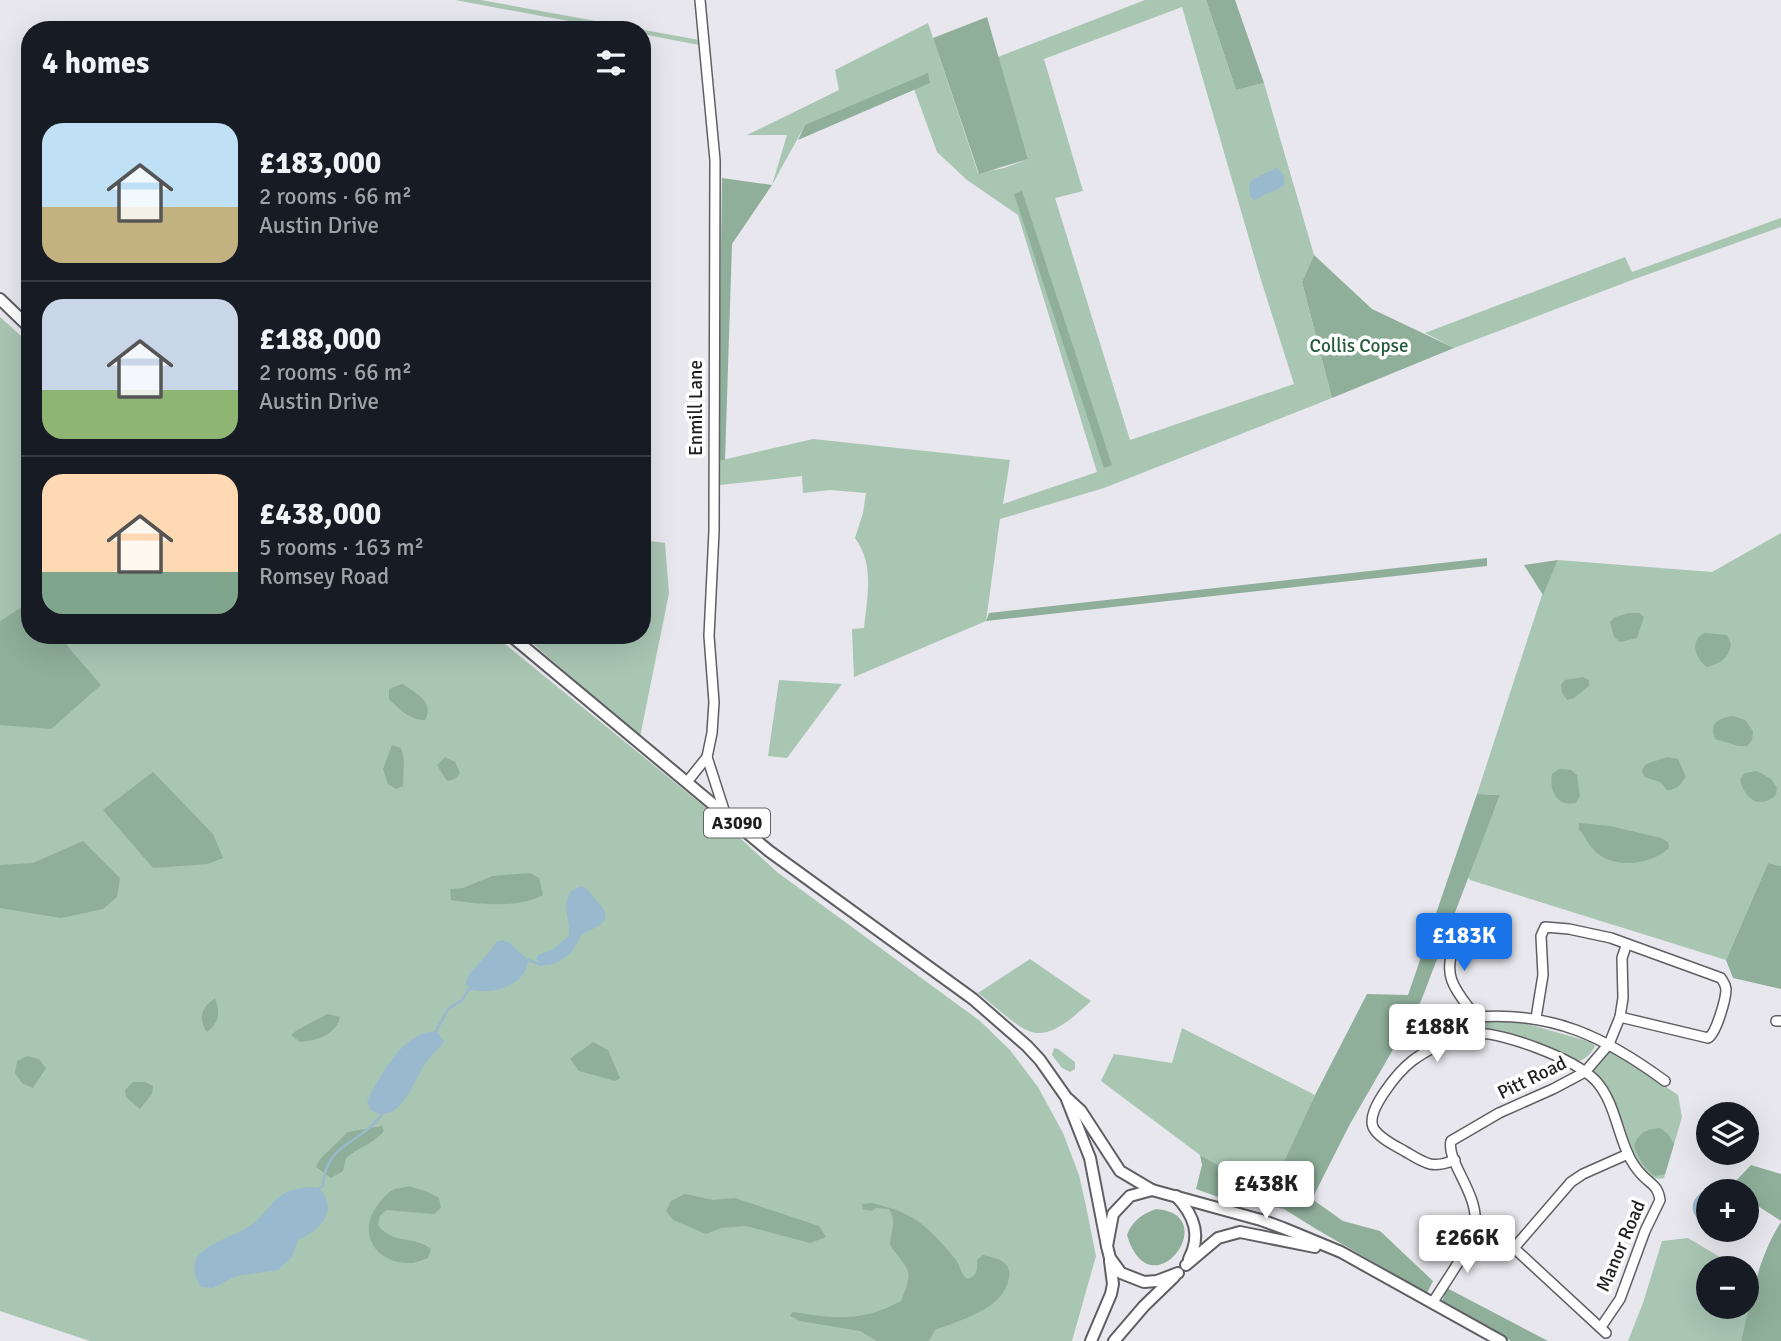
<!DOCTYPE html>
<meta charset="utf-8">
<style>
:root{--surface:#171b24;--page:#20242c;--text:#f1f3f6;--muted:#9ea1a6;--line:#363941;--accent:#1a73e8}
body{margin:0;font-family:Signika,sans-serif;background:var(--page);color:var(--text);height:100vh;display:flex;flex-direction:column;font-size:26px;white-space:nowrap}
*{box-sizing:border-box;margin:0}
p{font-size:23px;color:var(--muted)}
.icon{flex:none;width:38px;height:38px;fill:none;stroke:currentColor;stroke-width:2;stroke-linecap:round;stroke-linejoin:round}
.map{position:relative;flex:1;overflow:hidden}
.details{position:absolute;left:21px;top:21px;width:630px;height:623px;display:flex;flex-direction:column;background:var(--surface);border-radius:28px;box-shadow:0 7px 28px #0002}
.details>*{flex:none}
.buttons{position:absolute;left:1696px;top:1102px;display:grid;gap:14px}
.buttons a{display:grid;place-items:center;width:63px;height:63px;border-radius:50%;background:var(--surface);box-shadow:0 7px 28px #0002;font-size:35px}
.price{position:absolute;translate:-50% -60px;padding:0 16px;border-radius:7px;background:#fff;color:#222;font-size:23px;line-height:46px;filter:drop-shadow(0 2px 4px #0008)}
.price::after{content:'';position:absolute;left:50%;top:42px;width:21px;height:16px;margin-left:-10px;background:inherit;clip-path:polygon(0 0,100% 0,50% 100%)}
.price.active{background:var(--accent);color:#fff}
ul{padding:0;list-style:none}
li{display:flex;align-items:center;gap:21px;height:175px;padding:0 21px}
li+li{border-top:2px solid var(--line)}
li span{display:grid;place-items:center;flex:none;width:196px;height:140px;border-radius:21px;color:#555}
li>.icon{margin-inline-start:auto}
span .icon{width:84px;height:84px;fill:#fffc;stroke-width:1}
li b{font-size:30px}
h2{display:flex;justify-content:space-between;align-items:center;height:84px;padding:0 21px;font-size:30px}
.map>svg:first-child{display:block}
.green{fill:#a9c6b3;fill-rule:evenodd}
.forest{fill:#8faf9a}
.water{fill:#99b9ce}
.lines{fill:none;stroke-linecap:round;stroke-linejoin:round}
.stream{stroke:#99b9ce;stroke-width:2.5}
.minor-casing{stroke:#5f5e63;stroke-width:12}
.major-casing{stroke:#5f5e63;stroke-width:14}
.minor{stroke:#fff;stroke-width:9}
.major{stroke:#fff;stroke-width:10}
.labels{text-anchor:middle;dominant-baseline:central;stroke-width:7;stroke-linejoin:round;paint-order:stroke}
.shield{fill:#fff;stroke:#626264;stroke-width:2}
.shield-label{font-size:18px;font-weight:bold;fill:#1f1f21}
.park-label{font-size:19px;fill:#255a3c;stroke:#fff}
.street-label{font-size:19px;fill:#1f1f21;stroke:#fff}
</style>
<div class="map">
<svg width="1781" height="1341" viewBox="0 0 1781 1341">
<rect width="100%" height="100%" fill="#e8e7ed"/>
<!-- green -->
<g class="green">
<path d="M 455,0 L 481,0 L 699,40 L 699,45 L 642,34 L 642,30 L 617,30 Z"/>
<path d="M 1145,0 L 1206,0 L 1236,90 L 1264,83 L 1314,255 L 1302,282 L 1332,398 L 1104,488 L 1000,519 L 986,621 L 854,677 L 852,629 L 864,628 C 867,597 875,565 855,538 L 863,513 L 866,493 L 830,490 L 803,493 L 802,476 L 720,485 L 718,461 L 813,439 L 1010,460 L 1003,504 L 1097,472 L 1018,215 L 967,180 L 937,152 L 914,89 L 930,83 L 805,125 L 772,185 L 787,135 L 747,135 L 839,90 L 835,70 L 928,23 L 978,173 L 1004,168 L 1028,159 L 998,57 ZM 1182,7 L 1261,280 L 1294,384 L 1130,440 L 1055,198 L 1083,191 L 1044,59 Z"/>
<path d="M 1781,218 L 1781,227 L 1632,280 L 1454,348 L 1425,333 L 1625,257 L 1632,272 Z"/>
<path d="M 0,317 L 30,344 L 30,635 L 494,635 L 716,816 L 777,872 L 980,1021 L 1010,1050 L 1038,1087 L 1063,1133 L 1079,1175 L 1086,1206 L 1096,1256 L 1072,1341 L 90,1341 L 0,1311 Z"/>
<path d="M 1781,533 L 1781,866 L 1768,863 L 1726,960 L 1470,880 L 1468,877 L 1500,795 L 1477,794 L 1542,595 L 1558,560 L 1712,572 Z"/>
<path d="M 642,540 L 665,543 L 669,593 L 640,737 L 523,635 L 642,635 Z"/>
<path d="M 779,680 L 842,684 L 787,758 L 768,756 Z"/>
<path d="M 1030,959 L 1091,1001 C 1035,1054 1030,1034 978,993 Z"/>
<path d="M 1477,1020 L 1517,1021 L 1591,1042 L 1595,1046 C 1591,1054 1585,1060 1576,1062 L 1537,1044 L 1475,1030 Z"/>
<path d="M 1182,1028 L 1315,1095 L 1269,1195 L 1200,1155 L 1101,1081 L 1114,1054 L 1172,1063 Z"/>
<path d="M 1054,1048 L 1058,1049 L 1075,1062 L 1075,1069 L 1070,1072 L 1062,1068 L 1052,1055 Z"/>
<path d="M 1611,1050 L 1678,1095 L 1682,1117 L 1664,1178 C 1652,1181 1645,1173 1639,1165 L 1593,1072 Z"/>
<path d="M 1688,1238 L 1740,1269 L 1708,1269 L 1708,1307 L 1746,1307 L 1747,1273 L 1757,1279 L 1741,1341 L 1628,1341 L 1643,1303 L 1662,1241 Z"/>
</g>
<!-- forest -->
<g class="forest">
<path d="M 1206,0 L 1235,0 L 1264,83 L 1236,90 Z"/>
<path d="M 987,17 L 1028,159 L 979,174 L 933,38 Z"/>
<path d="M 928,73 L 930,83 L 798,140 L 805,125 Z"/>
<path d="M 722,178 L 772,185 L 732,244 L 725,460 L 718,461 Z"/>
<path d="M 1022,191 L 1112,465 L 1104,468 L 1014,194 Z"/>
<path d="M 1314,255 L 1372,309 L 1454,348 L 1332,398 L 1302,282 Z"/>
<path d="M 1487,558 L 1487,566 L 986,621 L 989,613 Z"/>
<path d="M 1558,560 L 1543,595 L 1524,565 Z"/>
<path d="M 30,602 L 30,635 L 62,635 L 69,648 L 101,685 L 51,729 L 0,725 L 0,621 Z"/>
<path d="M 1629,613 L 1639,613 L 1644,617 L 1637,638 L 1620,642 L 1614,637 L 1610,622 L 1615,617 Z"/>
<path d="M 1705,633 L 1727,635 L 1731,644 C 1728,659 1721,663 1707,667 C 1695,659 1689,639 1705,633 Z"/>
<path d="M 1583,677 L 1589,680 L 1589,686 L 1574,698 L 1567,700 L 1562,692 L 1561,685 L 1565,680 Z"/>
<path d="M 402,684 C 414,691 436,703 425,720 C 411,721 399,709 389,699 L 389,689 Z"/>
<path d="M 1733,716 L 1745,720 L 1753,731 L 1752,740 L 1747,746 L 1738,746 L 1715,739 C 1709,723 1718,718 1733,716 Z"/>
<path d="M 392,745 L 401,748 L 404,759 L 403,786 L 396,789 L 388,784 L 383,769 Z"/>
<path d="M 445,757 L 455,762 L 460,773 L 455,779 L 447,781 L 437,765 Z"/>
<path d="M 1667,757 L 1678,759 L 1686,777 C 1680,785 1677,790 1667,790 L 1660,782 L 1644,777 L 1642,770 L 1646,764 Z"/>
<path d="M 1559,769 L 1571,770 L 1577,775 L 1580,796 L 1576,803 C 1557,807 1549,791 1552,774 Z"/>
<path d="M 1757,771 L 1771,779 L 1777,788 L 1776,795 C 1759,810 1744,799 1740,779 L 1745,773 Z"/>
<path d="M 153,772 L 213,834 L 223,858 L 208,864 L 153,868 L 103,810 Z"/>
<path d="M 1477,794 L 1500,795 L 1421,1001 L 1350,1124 L 1312,1199 L 1343,1221 L 1380,1231 L 1433,1281 L 1427,1293 L 1316,1229 L 1284,1209 L 1261,1205 L 1246,1207 L 1196,1189 L 1202,1165 L 1200,1155 L 1269,1194 L 1315,1095 L 1367,994 L 1408,995 Z"/>
<path d="M 1579,823 L 1610,826 L 1661,838 L 1668,842 L 1669,848 C 1650,866 1610,870 1592,848 C 1587,843 1585,835 1579,830 Z"/>
<path d="M 83,841 L 120,878 L 117,897 L 103,909 L 61,918 L 0,908 L 0,865 L 33,863 Z"/>
<path d="M 1768,863 L 1781,866 L 1781,989 L 1733,978 L 1726,960 Z"/>
<path d="M 530,873 L 539,878 L 543,895 C 518,909 479,904 451,900 L 450,889 L 463,888 L 492,876 Z"/>
<path d="M 215,998 C 220,1012 220,1022 207,1032 C 197,1018 202,1007 215,998 Z"/>
<path d="M 327,1014 L 340,1017 C 335,1036 317,1040 300,1042 L 291,1035 C 300,1027 316,1021 327,1014 Z"/>
<path d="M 593,1042 L 608,1050 L 620,1078 L 615,1081 L 579,1071 L 570,1059 Z"/>
<path d="M 27,1056 L 39,1059 L 46,1068 L 33,1088 L 22,1083 L 15,1073 L 17,1061 Z"/>
<path d="M 133,1082 L 145,1082 L 153,1086 L 152,1094 L 140,1109 L 126,1097 L 125,1090 Z"/>
<path d="M 382,1126 L 384,1131 C 372,1145 359,1147 346,1158 L 343,1171 L 331,1178 L 316,1167 L 321,1158 L 348,1132 Z"/>
<path d="M 1660,1128 L 1668,1134 L 1674,1144 L 1665,1174 L 1655,1176 C 1644,1168 1638,1158 1634,1145 C 1640,1132 1646,1129 1660,1128 Z"/>
<path d="M 1751,1165 L 1781,1174 L 1781,1221 L 1747,1199 L 1746,1192 L 1735,1192 L 1729,1188 Z"/>
<path d="M 409,1186 L 428,1192 L 439,1198 L 441,1208 L 434,1214 L 386,1210 L 380,1216 L 378,1225 C 392,1245 414,1235 431,1249 L 428,1258 C 423,1259 417,1263 412,1263 C 378,1265 356,1235 377,1206 C 381,1200 387,1193 393,1190 C 397,1188 404,1188 409,1186 Z"/>
<path d="M 685,1194 L 713,1200 L 735,1198 L 819,1226 L 826,1237 L 810,1243 L 746,1226 L 721,1228 L 706,1234 L 673,1220 L 666,1211 L 671,1201 Z"/>
<path d="M 872,1203 C 915,1213 928,1226 956,1260 C 961,1267 960,1273 967,1279 C 977,1276 978,1269 977,1260 L 983,1255 C 995,1258 1012,1261 1009,1277 C 1005,1309 960,1320 935,1330 L 929,1341 L 877,1341 L 860,1331 L 800,1321 L 790,1316 L 793,1312 C 837,1319 861,1322 901,1301 C 915,1268 908,1271 890,1245 C 891,1231 897,1221 889,1209 L 876,1208 L 872,1211 L 863,1209 L 862,1204 Z"/>
<path d="M 1156,1209 C 1225,1214 1150,1314 1127,1235 C 1132,1221 1142,1214 1156,1209 Z"/>
<path d="M 1781,1222 L 1781,1341 L 1741,1341 C 1751,1301 1758,1257 1781,1222 Z"/>
<path d="M 1447,1288 L 1548,1341 L 1511,1341 L 1442,1302 Z"/>
</g>
<!-- water -->
<g class="water">
<path d="M 1277,168 L 1284,175 L 1284,186 L 1254,200 L 1250,196 L 1249,184 L 1253,179 Z"/>
<path d="M 581,886 C 590,889 591,895 597,901 C 618,922 596,926 580,936 C 576,951 558,967 542,965 L 536,959 L 538,955 L 552,950 L 569,936 C 571,917 556,895 581,886 Z"/>
<path d="M 502,940 L 510,943 L 528,960 C 527,986 489,996 469,989 C 467,984 465,983 467,978 C 471,970 489,955 496,942 Z"/>
<path d="M 436,1031 L 444,1041 C 439,1049 432,1055 426,1062 C 415,1078 400,1128 371,1110 L 367,1101 C 381,1074 403,1032 436,1031 Z"/>
<path d="M 309,1187 L 319,1188 C 340,1211 319,1231 298,1240 L 292,1257 L 278,1270 L 236,1276 L 213,1288 L 201,1287 C 175,1247 230,1241 251,1225 C 277,1205 269,1192 309,1187 Z"/>
<path d="M 1708,1191 L 1708,1221 L 1700,1221 C 1689,1211 1691,1200 1702,1192 Z"/>
</g>
<g class="lines">
<!-- stream -->
<g class="stream">
<path d="M 528,960 L 542,965"/>
<path d="M 436,1031 L 448,1009 L 462,1000 L 469,989"/>
<path d="M 319,1188 L 323,1186 C 325,1142 362,1144 383,1113"/>
</g>
<defs>
<g id="minor">
<path d="M 700,0 L 715,160 L 714,531 L 709,636 L 714,702 L 712,733 L 707,757 L 725,813"/>
<path d="M 687,782 L 707,757"/>
<path d="M 1476,1017 C 1459,994 1440,977 1455,946 C 1461,935 1469,929 1481,926"/>
<path d="M 1536,1018 L 1543,975 L 1541,936 L 1545,927 L 1569,929 L 1611,938 L 1721,978 C 1724,983 1725,983 1726,989 C 1726,999 1716,1034 1708,1038 L 1620,1017"/>
<path d="M 1776,1021 L 1781,1021"/>
<path d="M 1467,1033 L 1476,1017 C 1552,1011 1605,1037 1665,1081"/>
<path d="M 1455,1160 C 1432,1169 1426,1164 1406,1152 C 1396,1146 1378,1138 1373,1127 C 1366,1110 1399,1071 1412,1061 C 1422,1053 1457,1034 1469,1033 C 1501,1031 1574,1058 1596,1081 C 1614,1101 1617,1131 1628,1154 C 1631,1161 1637,1170 1643,1176 C 1652,1185 1658,1186 1660,1200 L 1645,1231 L 1620,1299 L 1601,1327"/>
<path d="M 1475,1223 C 1478,1193 1446,1161 1451,1141 L 1499,1113 L 1553,1089 L 1585,1072 L 1609,1044 L 1620,1017 L 1623,998 L 1622,958 L 1626,946"/>
<path d="M 1479,1231 L 1500,1238 L 1514,1248 L 1606,1333"/>
<path d="M 1514,1248 L 1571,1182 L 1583,1174 L 1628,1154"/>
<path d="M 1433,1302 L 1467,1249 L 1473,1234"/>
</g>
<g id="major">
<path d="M 0,299 L 30,328"/>
<path d="M 510,635 L 769,851 L 973,999 L 1027,1046 L 1040,1060 L 1066,1097 L 1090,1158 L 1107,1246"/>
<path d="M 1068,1099 L 1081,1111 L 1120,1171 L 1152,1190"/>
<path d="M 1176,1196 C 1194,1215 1202,1235 1189,1259"/>
<path d="M 1186,1265 L 1218,1238 L 1240,1232 L 1315,1247"/>
<path d="M 1178,1273 L 1157,1281 L 1144,1282 L 1121,1273 L 1110,1258 L 1107,1246 L 1113,1214 L 1130,1196 L 1152,1190 L 1261,1220 L 1283,1228 L 1341,1252 L 1501,1341"/>
<path d="M 1091,1341 L 1111,1294 L 1113,1284 L 1110,1261"/>
<path d="M 1114,1341 L 1144,1306 L 1174,1277"/>
</g>
</defs>
<!-- minor casing -->
<use href="#minor" class="minor-casing"/>
<!-- major casing -->
<use href="#major" class="major-casing"/>
<!-- minor -->
<use href="#minor" class="minor"/>
<!-- major -->
<use href="#major" class="major"/>
</g>
<g class="labels">
<!-- shield labels -->
<rect class="shield" x="704" y="808.5" width="66" height="29" rx="5"/>
<g class="shield-label">
<text x="737" y="823">A3090</text>
</g>
<!-- park labels -->
<g class="park-label">
<text x="1359" y="346">Collis Copse</text>
</g>
<!-- street labels -->
<g class="street-label">
<text transform="translate(696 408) rotate(-90)">Enmill Lane</text>
<text transform="translate(1532 1078) rotate(-26)">Pitt Road</text>
<text transform="translate(1621 1246) rotate(-67)">Manor Road</text>
</g>
</g>
</svg>
<div class="buttons">
<a><svg class="icon" aria-label="layers" viewBox="0 0 24 24"><path d="M12 4l9 5-9 5-9-5zM3 14l9 5 9-5"/></svg></a>
<a>+</a>
<a>−</a>
</div>
<b class="price active" style="left:1464px;top:973px">£183K</b>
<b class="price" style="left:1437px;top:1064px">£188K</b>
<b class="price" style="left:1266px;top:1221px">£438K</b>
<b class="price" style="left:1467px;top:1275px">£266K</b>
<section class="details">
<h2>4 homes<svg class="icon" aria-label="filters" viewBox="0 0 24 24"><path d="M4 7h16M4 17h16"/><circle cx="9" cy="7" r="2"/><circle cx="15" cy="17" r="2"/></svg></h2>
<ul>
<li><span style="background:linear-gradient(#bfe0f5 60%,#c2b280 0)"><svg class="icon" aria-label="home" viewBox="0 0 24 24"><path d="M3 11l9-7 9 7M6 9v11h12V9"/></svg></span><div><b>£183,000</b><p>2 rooms · 66 m²</p><p>Austin Drive</p></div></li>
<li><span style="background:linear-gradient(#c9d6e8 65%,#8fb573 0)"><svg class="icon" aria-label="home" viewBox="0 0 24 24"><path d="M3 11l9-7 9 7M6 9v11h12V9"/></svg></span><div><b>£188,000</b><p>2 rooms · 66 m²</p><p>Austin Drive</p></div></li>
<li><span style="background:linear-gradient(#ffd9b3 70%,#7fa58c 0)"><svg class="icon" aria-label="home" viewBox="0 0 24 24"><path d="M3 11l9-7 9 7M6 9v11h12V9"/></svg></span><div><b>£438,000</b><p>5 rooms · 163 m²</p><p>Romsey Road</p></div></li>
</ul>
</section>
</div>
